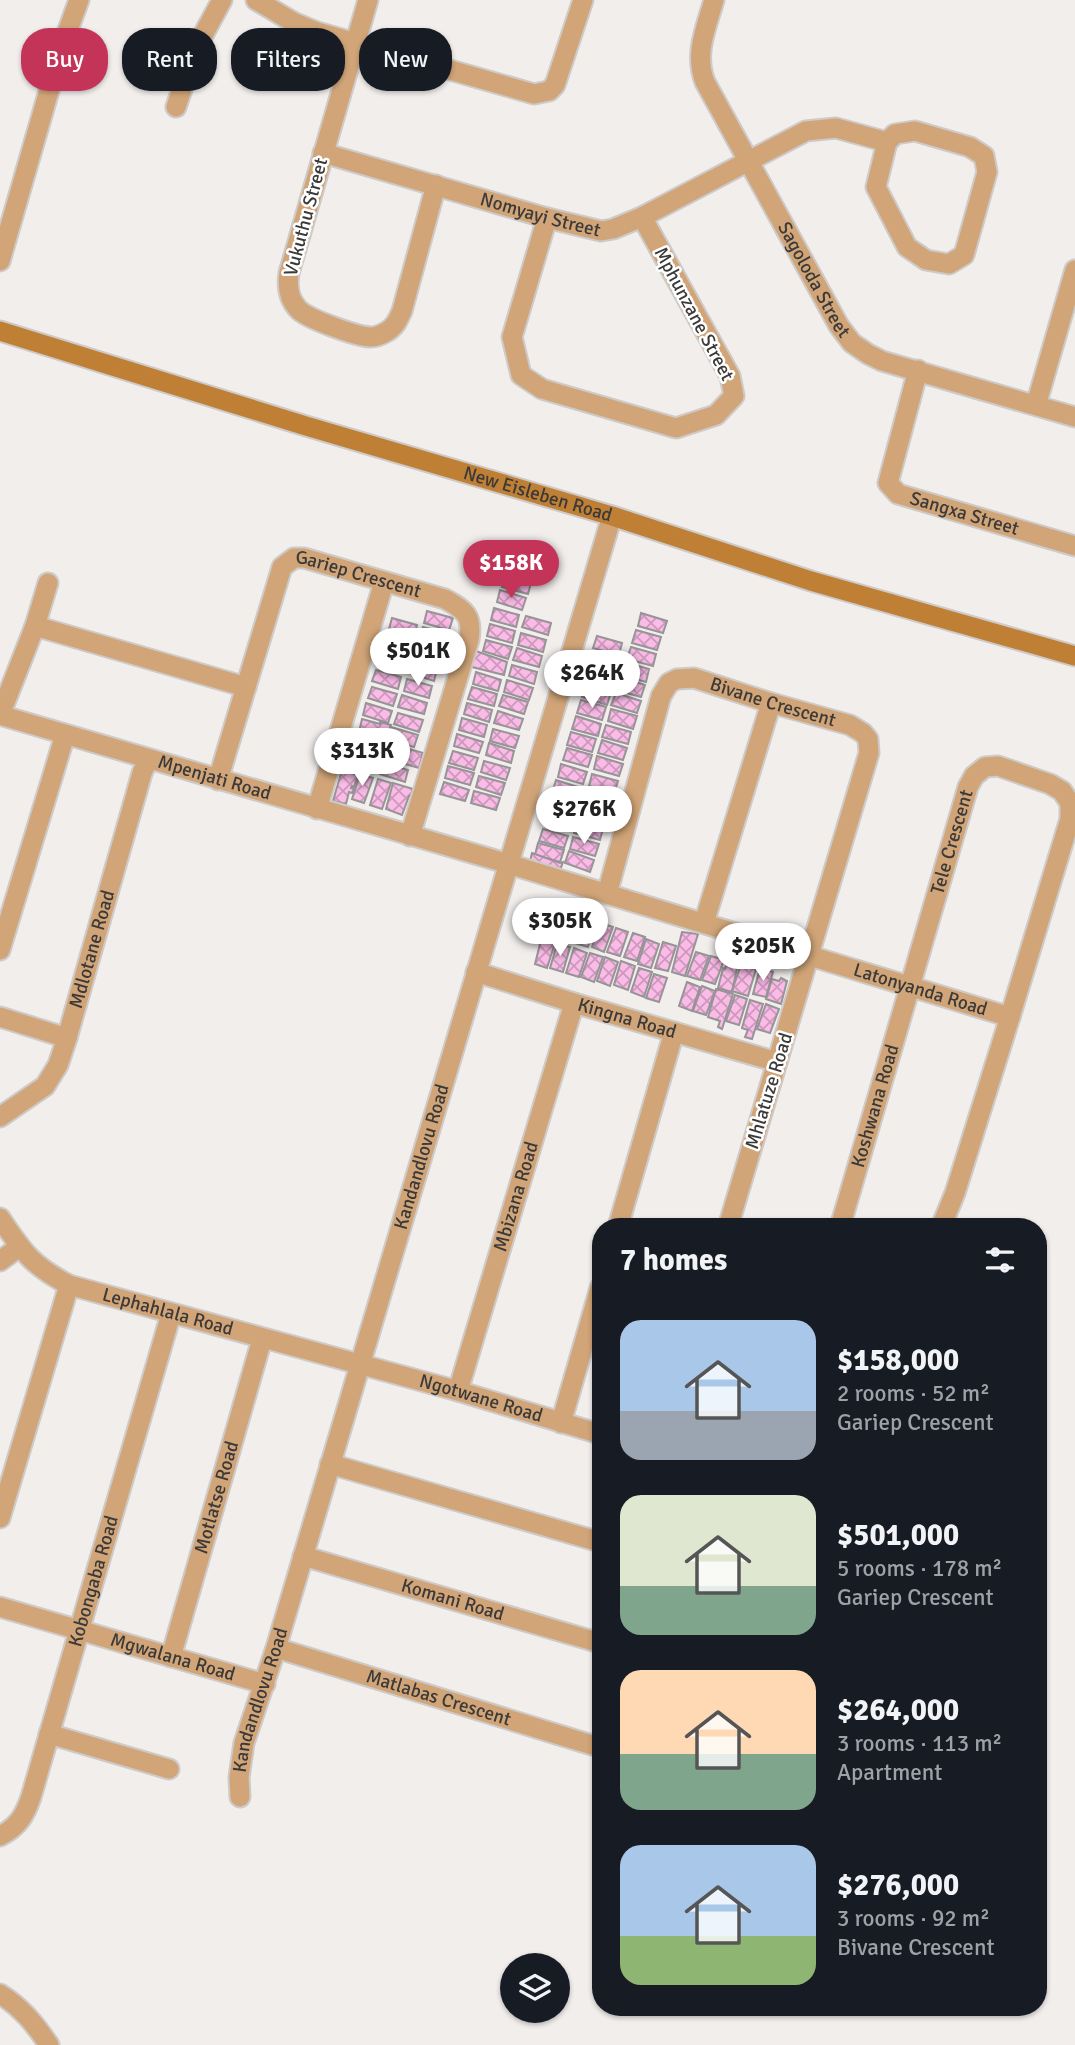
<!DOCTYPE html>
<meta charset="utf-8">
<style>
:root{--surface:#171b24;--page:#20242c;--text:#f1f3f6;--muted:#9ea1a6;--accent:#c43458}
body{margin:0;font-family:Signika,sans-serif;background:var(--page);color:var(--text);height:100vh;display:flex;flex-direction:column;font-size:26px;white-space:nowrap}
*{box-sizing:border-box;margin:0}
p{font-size:23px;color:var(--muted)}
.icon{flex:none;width:38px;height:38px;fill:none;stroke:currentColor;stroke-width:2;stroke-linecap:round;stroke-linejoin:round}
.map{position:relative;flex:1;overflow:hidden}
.panel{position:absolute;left:592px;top:1218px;width:455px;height:798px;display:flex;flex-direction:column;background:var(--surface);border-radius:28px;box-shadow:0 2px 5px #0004}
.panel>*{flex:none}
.hud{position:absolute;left:21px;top:28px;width:466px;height:63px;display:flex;gap:14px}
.fabs{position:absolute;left:500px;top:1953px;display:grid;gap:14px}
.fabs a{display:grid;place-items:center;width:70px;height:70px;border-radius:50%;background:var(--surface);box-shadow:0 2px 5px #0004;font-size:35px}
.price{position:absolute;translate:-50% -60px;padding:0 16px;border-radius:24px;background:#fff;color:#222;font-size:23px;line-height:46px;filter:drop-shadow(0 2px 4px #0008)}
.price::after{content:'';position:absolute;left:50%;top:42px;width:21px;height:16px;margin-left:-10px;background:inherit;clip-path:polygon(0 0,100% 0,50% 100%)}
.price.active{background:var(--accent);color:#fff}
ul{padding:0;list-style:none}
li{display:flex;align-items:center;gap:21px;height:175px;padding:0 28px}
li span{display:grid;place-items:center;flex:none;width:196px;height:140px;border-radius:21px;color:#555}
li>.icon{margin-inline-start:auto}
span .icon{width:84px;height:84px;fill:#fffc;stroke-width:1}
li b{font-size:30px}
h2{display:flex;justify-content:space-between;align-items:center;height:84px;padding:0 28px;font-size:30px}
.pill{padding:0 24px;border-radius:28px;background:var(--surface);box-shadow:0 2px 5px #0004;font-size:24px;line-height:63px}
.pill.active{background:var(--accent);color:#fff}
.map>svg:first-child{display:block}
.building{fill:url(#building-cross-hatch);stroke:#969496;stroke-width:2}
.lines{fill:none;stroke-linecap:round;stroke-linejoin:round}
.minor-casing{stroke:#cdcac8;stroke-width:23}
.tertiary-casing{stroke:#cdcac8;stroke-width:23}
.secondary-casing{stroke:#cdcac8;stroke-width:23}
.minor{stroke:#d1a578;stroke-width:19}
.tertiary{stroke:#d1a578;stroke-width:19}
.secondary{stroke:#bf7f34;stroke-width:19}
.labels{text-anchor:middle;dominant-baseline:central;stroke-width:5;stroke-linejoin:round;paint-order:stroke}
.street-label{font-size:19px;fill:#3b3a39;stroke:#fff}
</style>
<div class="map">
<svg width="1075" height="2045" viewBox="0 0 1075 2045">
<defs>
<pattern id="building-cross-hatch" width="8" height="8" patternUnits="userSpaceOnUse" patternTransform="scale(1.75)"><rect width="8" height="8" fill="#fabbe7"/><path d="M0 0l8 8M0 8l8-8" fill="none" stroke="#cc99bc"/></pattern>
</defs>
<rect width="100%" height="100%" fill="#f1eeec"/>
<!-- building -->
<g class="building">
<path d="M 506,575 L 531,583 L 528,594 L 502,587 Z"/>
<path d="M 500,590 L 526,598 L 522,610 L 497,602 Z"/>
<path d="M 494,608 L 519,615 L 516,627 L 491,620 Z"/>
<path d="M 427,611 L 453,618 L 449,630 L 424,623 Z"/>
<path d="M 641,613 L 667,621 L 663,633 L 638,626 Z"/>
<path d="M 526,616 L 551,623 L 548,635 L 522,627 Z"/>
<path d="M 392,618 L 417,625 L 414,637 L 389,629 Z"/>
<path d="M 490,624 L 515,631 L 512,643 L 487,636 Z"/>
<path d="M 423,627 L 449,634 L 445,646 L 420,639 Z"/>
<path d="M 636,630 L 661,637 L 657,650 L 632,643 Z"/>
<path d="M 521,633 L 546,640 L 543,652 L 518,645 Z"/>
<path d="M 387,635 L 412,642 L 409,654 L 384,647 Z"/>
<path d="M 597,636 L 622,643 L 619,655 L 593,648 Z"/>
<path d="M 486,640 L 512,647 L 508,659 L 483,651 Z"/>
<path d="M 417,645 L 443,652 L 439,664 L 414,657 Z"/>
<path d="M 631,647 L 656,654 L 653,666 L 627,659 Z"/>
<path d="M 517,648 L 542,656 L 539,667 L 513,660 Z"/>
<path d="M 473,650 L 507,662 L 504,675 L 468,666 Z"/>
<path d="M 382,651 L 407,658 L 403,670 L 378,663 Z"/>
<path d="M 592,653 L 617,660 L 614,673 L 588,665 Z"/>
<path d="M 412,661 L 437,669 L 434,681 L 409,673 Z"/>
<path d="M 624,662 L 649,669 L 646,682 L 621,675 Z"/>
<path d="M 512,665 L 537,672 L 534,684 L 509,676 Z"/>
<path d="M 590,668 L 615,676 L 612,688 L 587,681 Z"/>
<path d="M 376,670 L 401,677 L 398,689 L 372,681 Z"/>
<path d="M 476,672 L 501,680 L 498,691 L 473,684 Z"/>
<path d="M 620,677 L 645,685 L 641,697 L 616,690 Z"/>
<path d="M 407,679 L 432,686 L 429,698 L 404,691 Z"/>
<path d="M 507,680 L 533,688 L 529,700 L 504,692 Z"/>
<path d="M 585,685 L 611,692 L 607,705 L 582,697 Z"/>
<path d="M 372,687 L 397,694 L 393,706 L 368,698 Z"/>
<path d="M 472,687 L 497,694 L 494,706 L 468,699 Z"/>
<path d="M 616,693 L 641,701 L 637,713 L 611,705 Z"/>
<path d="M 402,695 L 427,703 L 424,714 L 398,707 Z"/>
<path d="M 503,695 L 528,702 L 524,714 L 499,706 Z"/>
<path d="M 581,700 L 606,707 L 602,720 L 577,713 Z"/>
<path d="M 366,703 L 392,711 L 388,723 L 363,715 Z"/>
<path d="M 467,703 L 492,710 L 489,722 L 464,714 Z"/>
<path d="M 611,709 L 637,716 L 633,729 L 608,721 Z"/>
<path d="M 498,711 L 523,719 L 519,730 L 494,723 Z"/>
<path d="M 398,713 L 423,720 L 419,732 L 394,724 Z"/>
<path d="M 576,716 L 601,724 L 598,736 L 572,729 Z"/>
<path d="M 462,718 L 487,725 L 484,737 L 459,730 Z"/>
<path d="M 362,719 L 380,724 L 380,722 L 391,725 L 385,743 L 375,740 L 376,737 L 359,732 Z"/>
<path d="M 606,725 L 631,732 L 628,744 L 602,737 Z"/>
<path d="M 391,727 L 418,735 L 414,747 L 388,740 Z"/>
<path d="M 493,729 L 519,736 L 515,748 L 490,741 Z"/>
<path d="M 571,732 L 596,739 L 592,752 L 567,745 Z"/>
<path d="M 457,734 L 483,742 L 479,753 L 454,746 Z"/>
<path d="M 356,737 L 381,744 L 378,756 L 353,749 Z"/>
<path d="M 602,740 L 627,748 L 623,760 L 598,753 Z"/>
<path d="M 489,743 L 514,751 L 511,763 L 486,755 Z"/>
<path d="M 395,745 L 423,753 L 419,768 L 384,758 L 387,746 L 395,748 Z"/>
<path d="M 567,748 L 592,755 L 588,767 L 563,760 Z"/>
<path d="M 453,751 L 478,758 L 474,770 L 449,763 Z"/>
<path d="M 352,754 L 376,761 L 373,773 L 348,766 Z"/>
<path d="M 597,756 L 623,764 L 619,776 L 594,769 Z"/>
<path d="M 484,761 L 510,768 L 506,780 L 481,772 Z"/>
<path d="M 383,763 L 408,770 L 405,782 L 380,774 Z"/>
<path d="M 561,764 L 587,772 L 583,784 L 558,777 Z"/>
<path d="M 448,766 L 474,773 L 470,785 L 445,778 Z"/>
<path d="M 342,770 L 358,775 L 354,787 L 352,786 L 351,788 L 354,789 L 352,793 L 349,792 L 346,804 L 333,801 Z"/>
<path d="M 360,774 L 373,778 L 364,803 L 352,799 Z"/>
<path d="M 592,774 L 618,781 L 614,794 L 589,786 Z"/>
<path d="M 479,776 L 505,783 L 501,795 L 476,787 Z"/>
<path d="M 378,779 L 391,783 L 382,809 L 370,805 Z"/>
<path d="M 556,780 L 581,788 L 578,800 L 552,793 Z"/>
<path d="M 444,782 L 469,790 L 465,801 L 440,794 Z"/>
<path d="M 393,783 L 413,789 L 411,796 L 409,796 L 402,815 L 386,809 Z"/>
<path d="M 474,791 L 500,798 L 496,810 L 471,803 Z"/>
<path d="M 588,791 L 613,798 L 610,810 L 585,803 Z"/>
<path d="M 551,796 L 576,804 L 572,816 L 547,809 Z"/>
<path d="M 584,805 L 609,812 L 606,825 L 580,818 Z"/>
<path d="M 548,811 L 573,818 L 570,831 L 545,824 Z"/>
<path d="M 578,820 L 603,828 L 600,840 L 574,833 Z"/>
<path d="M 543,829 L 568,836 L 564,848 L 539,841 Z"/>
<path d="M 573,837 L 599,844 L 595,856 L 570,849 Z"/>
<path d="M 538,843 L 564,850 L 560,862 L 535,855 Z"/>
<path d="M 569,851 L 594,860 L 590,872 L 565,863 Z"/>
<path d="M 532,853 L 560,863 L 563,862 L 559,873 L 529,865 Z"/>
<path d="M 551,909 L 564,912 L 557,938 L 545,936 Z"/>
<path d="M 567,913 L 580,917 L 573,942 L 561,939 Z"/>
<path d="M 583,918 L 596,922 L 588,947 L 575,943 Z"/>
<path d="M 600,923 L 613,927 L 604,952 L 592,947 Z"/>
<path d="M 616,928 L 628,932 L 620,956 L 607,952 Z"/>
<path d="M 682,932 L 698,934 L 685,976 L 672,972 Z"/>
<path d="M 633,933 L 645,937 L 637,961 L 624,957 Z"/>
<path d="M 646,939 L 659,944 L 651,968 L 638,964 Z"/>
<path d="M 541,940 L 555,943 L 547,968 L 535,964 Z"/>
<path d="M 663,942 L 676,946 L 668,971 L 655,968 Z"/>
<path d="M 557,944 L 570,947 L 563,972 L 550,968 Z"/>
<path d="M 735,947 L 746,949 L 742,963 L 731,960 Z"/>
<path d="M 574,948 L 587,953 L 579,977 L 566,973 Z"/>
<path d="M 696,952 L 709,956 L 700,980 L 687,976 Z"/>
<path d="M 590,953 L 603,957 L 594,982 L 581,977 Z"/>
<path d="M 711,956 L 724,960 L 715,984 L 702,980 Z"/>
<path d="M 605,957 L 618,962 L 610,986 L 597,981 Z"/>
<path d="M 727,960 L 738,963 L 732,992 L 718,988 L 723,968 L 725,969 Z"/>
<path d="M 621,961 L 635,966 L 628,990 L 614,985 Z"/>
<path d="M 741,964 L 756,969 L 748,996 L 732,991 Z"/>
<path d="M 639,968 L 652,972 L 644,997 L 631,992 Z"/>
<path d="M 760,968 L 773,972 L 766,997 L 753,994 Z"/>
<path d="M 654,974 L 667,978 L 659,1002 L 646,998 Z"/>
<path d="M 781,978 L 787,981 L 781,1004 L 766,999 L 772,979 L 779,981 Z"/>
<path d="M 687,982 L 700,987 L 692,1011 L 679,1006 Z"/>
<path d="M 702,986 L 715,991 L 706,1015 L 693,1011 Z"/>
<path d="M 716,989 L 733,994 L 722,1029 L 718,1027 L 720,1021 L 708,1017 Z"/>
<path d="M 735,995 L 747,999 L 739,1025 L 726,1021 Z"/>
<path d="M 750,1000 L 763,1004 L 752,1039 L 745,1037 L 748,1030 L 742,1028 Z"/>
<path d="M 766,1004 L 779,1009 L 770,1033 L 757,1029 Z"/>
</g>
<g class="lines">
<defs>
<g id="minor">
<path d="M 256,0 L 293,22 L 317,32 L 534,94 L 549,91 L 555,85 L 583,0"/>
<path d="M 368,0 L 289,273 C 287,286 288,298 298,309 C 307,319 356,336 370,337 C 375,337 381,335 386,332 C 395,327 398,320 402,311 L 436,185"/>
<path id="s1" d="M 714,0 C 706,28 694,54 705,82 L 839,326 L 852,343 L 868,354 L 882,361 L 1075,417"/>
<path d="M 176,107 L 195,50 L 222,0"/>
<path d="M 915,131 L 970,147 L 984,156 L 987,172 L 964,255 L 949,264 L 926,260 L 907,247 L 876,187 L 887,142 L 895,134 Z"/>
<path id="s2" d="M 323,153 L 547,218 L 601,231 L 613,229 L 642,217 L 806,131 L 836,128 L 887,142"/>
<path d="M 547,218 L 512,337 L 521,375 L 542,389 L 676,428 L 716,415 L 734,396 L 730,376 L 642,217"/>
<path id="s3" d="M 918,370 L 888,483 L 898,494 L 1075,546"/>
<path d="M 1036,405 L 1075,270"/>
<path id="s4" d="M 48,583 L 35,626 L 0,715 L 509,864 L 1010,1017"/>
<path d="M 35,626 L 246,687"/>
<path id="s5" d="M 218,780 L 282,567 L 294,558 L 304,558 L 445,599 C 465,610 473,616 469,640 L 410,836"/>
<path d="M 317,809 L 384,582"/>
<path id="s6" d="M 607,894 L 661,696 L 669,683 L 677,679 L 694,678 L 771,703 L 850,725 L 863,733 L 868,739 L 869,753 L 728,1227"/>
<path d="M 704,923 L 771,703"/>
<path d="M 0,950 L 65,735"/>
<path id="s7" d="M 476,972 L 574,1003 L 777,1062"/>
<path d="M 0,1017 L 67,1038"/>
<path id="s8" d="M 0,1117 L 45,1086 L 58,1065 L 67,1038 L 142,773 L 148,760"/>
<path id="s9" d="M 0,1218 C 23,1252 31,1265 69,1285 L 458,1391 L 600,1434"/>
<path d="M 618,1227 L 674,1032"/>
<path id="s10" d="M 840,1227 L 968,787 L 974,776 L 985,767 L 998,766 L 1050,784 L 1062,791 L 1070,803 L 1070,819 L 1010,1017 L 955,1193 L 941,1227"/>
<path d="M 0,1261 L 19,1247"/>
<path id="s11" d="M 458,1391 L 574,1003"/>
<path d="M 561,1423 L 600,1288"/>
<path d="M 330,1464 L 600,1542"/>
<path d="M 0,1518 L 69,1285"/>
<path id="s12" d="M 303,1556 L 600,1643"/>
<path id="s13" d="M 0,1607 L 265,1684"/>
<path id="s14" d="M 276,1648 L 592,1745 L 600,1746"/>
<path id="s15" d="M 171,1657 L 262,1339"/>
<path d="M 49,1734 L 169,1769"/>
<path id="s16" d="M 240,1797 L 239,1777 L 244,1743 L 276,1648 L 612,516"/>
<path id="s17" d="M 0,1836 C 18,1827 25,1815 31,1797 L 171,1314"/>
<path d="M 0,1994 C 21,2007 35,2024 49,2045"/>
</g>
<path id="tertiary" d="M 0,261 L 61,49 L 79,0"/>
<g id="secondary">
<path id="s18" d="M 0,331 L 306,426 L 612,516 L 811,581 L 1075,656"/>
</g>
</defs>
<!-- minor casing -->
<use href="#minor" class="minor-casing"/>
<!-- tertiary casing -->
<use href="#tertiary" class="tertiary-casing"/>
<!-- secondary casing -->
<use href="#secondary" class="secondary-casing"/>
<!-- minor -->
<use href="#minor" class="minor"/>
<!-- tertiary -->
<use href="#tertiary" class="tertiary"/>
<!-- secondary -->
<use href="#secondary" class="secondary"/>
</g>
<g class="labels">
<!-- street labels -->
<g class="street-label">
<text stroke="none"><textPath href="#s2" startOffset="226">Nomyayi Street</textPath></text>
<text transform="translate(306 217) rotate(-75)">Vukuthu Street</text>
<text stroke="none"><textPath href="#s1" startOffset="310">Sagoloda Street</textPath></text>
<text transform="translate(694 314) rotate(62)">Mphunzane Street</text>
<text stroke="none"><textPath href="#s18" startOffset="562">New Eisleben Road</textPath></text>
<text stroke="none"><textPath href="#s3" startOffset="201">Sangxa Street</textPath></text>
<text stroke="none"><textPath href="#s5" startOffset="304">Gariep Crescent</textPath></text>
<text stroke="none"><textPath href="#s6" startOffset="329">Bivane Crescent</textPath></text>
<text stroke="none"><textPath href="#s4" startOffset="364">Mpenjati Road</textPath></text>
<text stroke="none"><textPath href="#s10" startOffset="401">Tele Crescent</textPath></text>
<text stroke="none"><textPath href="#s8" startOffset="200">Mdlotane Road</textPath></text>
<text stroke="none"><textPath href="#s4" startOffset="1101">Latonyanda Road</textPath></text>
<text stroke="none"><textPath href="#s7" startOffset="158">Kingna Road</textPath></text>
<text transform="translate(769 1091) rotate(-73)">Mhlatuze Road</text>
<text stroke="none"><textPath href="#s10" startOffset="126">Koshwana Road</textPath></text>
<text stroke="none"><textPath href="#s16" startOffset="667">Kandandlovu Road</textPath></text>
<text stroke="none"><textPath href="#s11" startOffset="203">Mbizana Road</textPath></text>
<text stroke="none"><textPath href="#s9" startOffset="200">Lephahlala Road</textPath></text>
<text stroke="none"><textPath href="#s9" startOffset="525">Ngotwane Road</textPath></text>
<text stroke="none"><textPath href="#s15" startOffset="166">Motlatse Road</textPath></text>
<text stroke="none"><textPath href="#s17" startOffset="276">Kobongaba Road</textPath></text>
<text stroke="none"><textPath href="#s12" startOffset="156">Komani Road</textPath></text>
<text stroke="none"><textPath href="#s13" startOffset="180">Mgwalana Road</textPath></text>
<text stroke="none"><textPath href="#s14" startOffset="170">Matlabas Crescent</textPath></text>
<text stroke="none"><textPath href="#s16" startOffset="100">Kandandlovu Road</textPath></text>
</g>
</g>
</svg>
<div class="fabs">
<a><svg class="icon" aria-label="layers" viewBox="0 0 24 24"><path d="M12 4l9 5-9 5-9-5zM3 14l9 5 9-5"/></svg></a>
</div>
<b class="price active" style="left:511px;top:600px">$158K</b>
<b class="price" style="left:418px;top:688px">$501K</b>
<b class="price" style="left:592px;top:710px">$264K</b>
<b class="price" style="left:362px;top:788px">$313K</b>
<b class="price" style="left:584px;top:846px">$276K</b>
<b class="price" style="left:560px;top:958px">$305K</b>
<b class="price" style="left:763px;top:983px">$205K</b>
<div class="hud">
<a class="pill active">Buy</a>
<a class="pill">Rent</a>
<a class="pill">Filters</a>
<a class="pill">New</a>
</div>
<section class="panel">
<h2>7 homes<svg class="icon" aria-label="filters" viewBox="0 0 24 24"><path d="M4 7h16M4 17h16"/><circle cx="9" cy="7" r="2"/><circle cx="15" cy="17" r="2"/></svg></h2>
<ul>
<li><span style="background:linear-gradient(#a9c7e8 65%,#9aa5b1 0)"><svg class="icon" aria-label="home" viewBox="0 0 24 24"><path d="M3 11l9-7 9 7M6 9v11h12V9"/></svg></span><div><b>$158,000</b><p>2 rooms · 52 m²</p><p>Gariep Crescent</p></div></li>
<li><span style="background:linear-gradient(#dfe7d0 65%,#7fa58c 0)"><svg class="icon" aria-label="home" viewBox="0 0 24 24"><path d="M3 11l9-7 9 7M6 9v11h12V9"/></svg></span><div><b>$501,000</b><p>5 rooms · 178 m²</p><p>Gariep Crescent</p></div></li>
<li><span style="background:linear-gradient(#ffd9b3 60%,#7fa58c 0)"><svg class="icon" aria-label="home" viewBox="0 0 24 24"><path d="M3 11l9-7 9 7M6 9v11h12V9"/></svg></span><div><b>$264,000</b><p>3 rooms · 113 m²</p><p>Apartment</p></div></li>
<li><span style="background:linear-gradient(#a9c7e8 65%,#8fb573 0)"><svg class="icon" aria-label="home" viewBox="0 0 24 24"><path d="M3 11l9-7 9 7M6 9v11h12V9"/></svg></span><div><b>$276,000</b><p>3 rooms · 92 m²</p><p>Bivane Crescent</p></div></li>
</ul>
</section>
</div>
